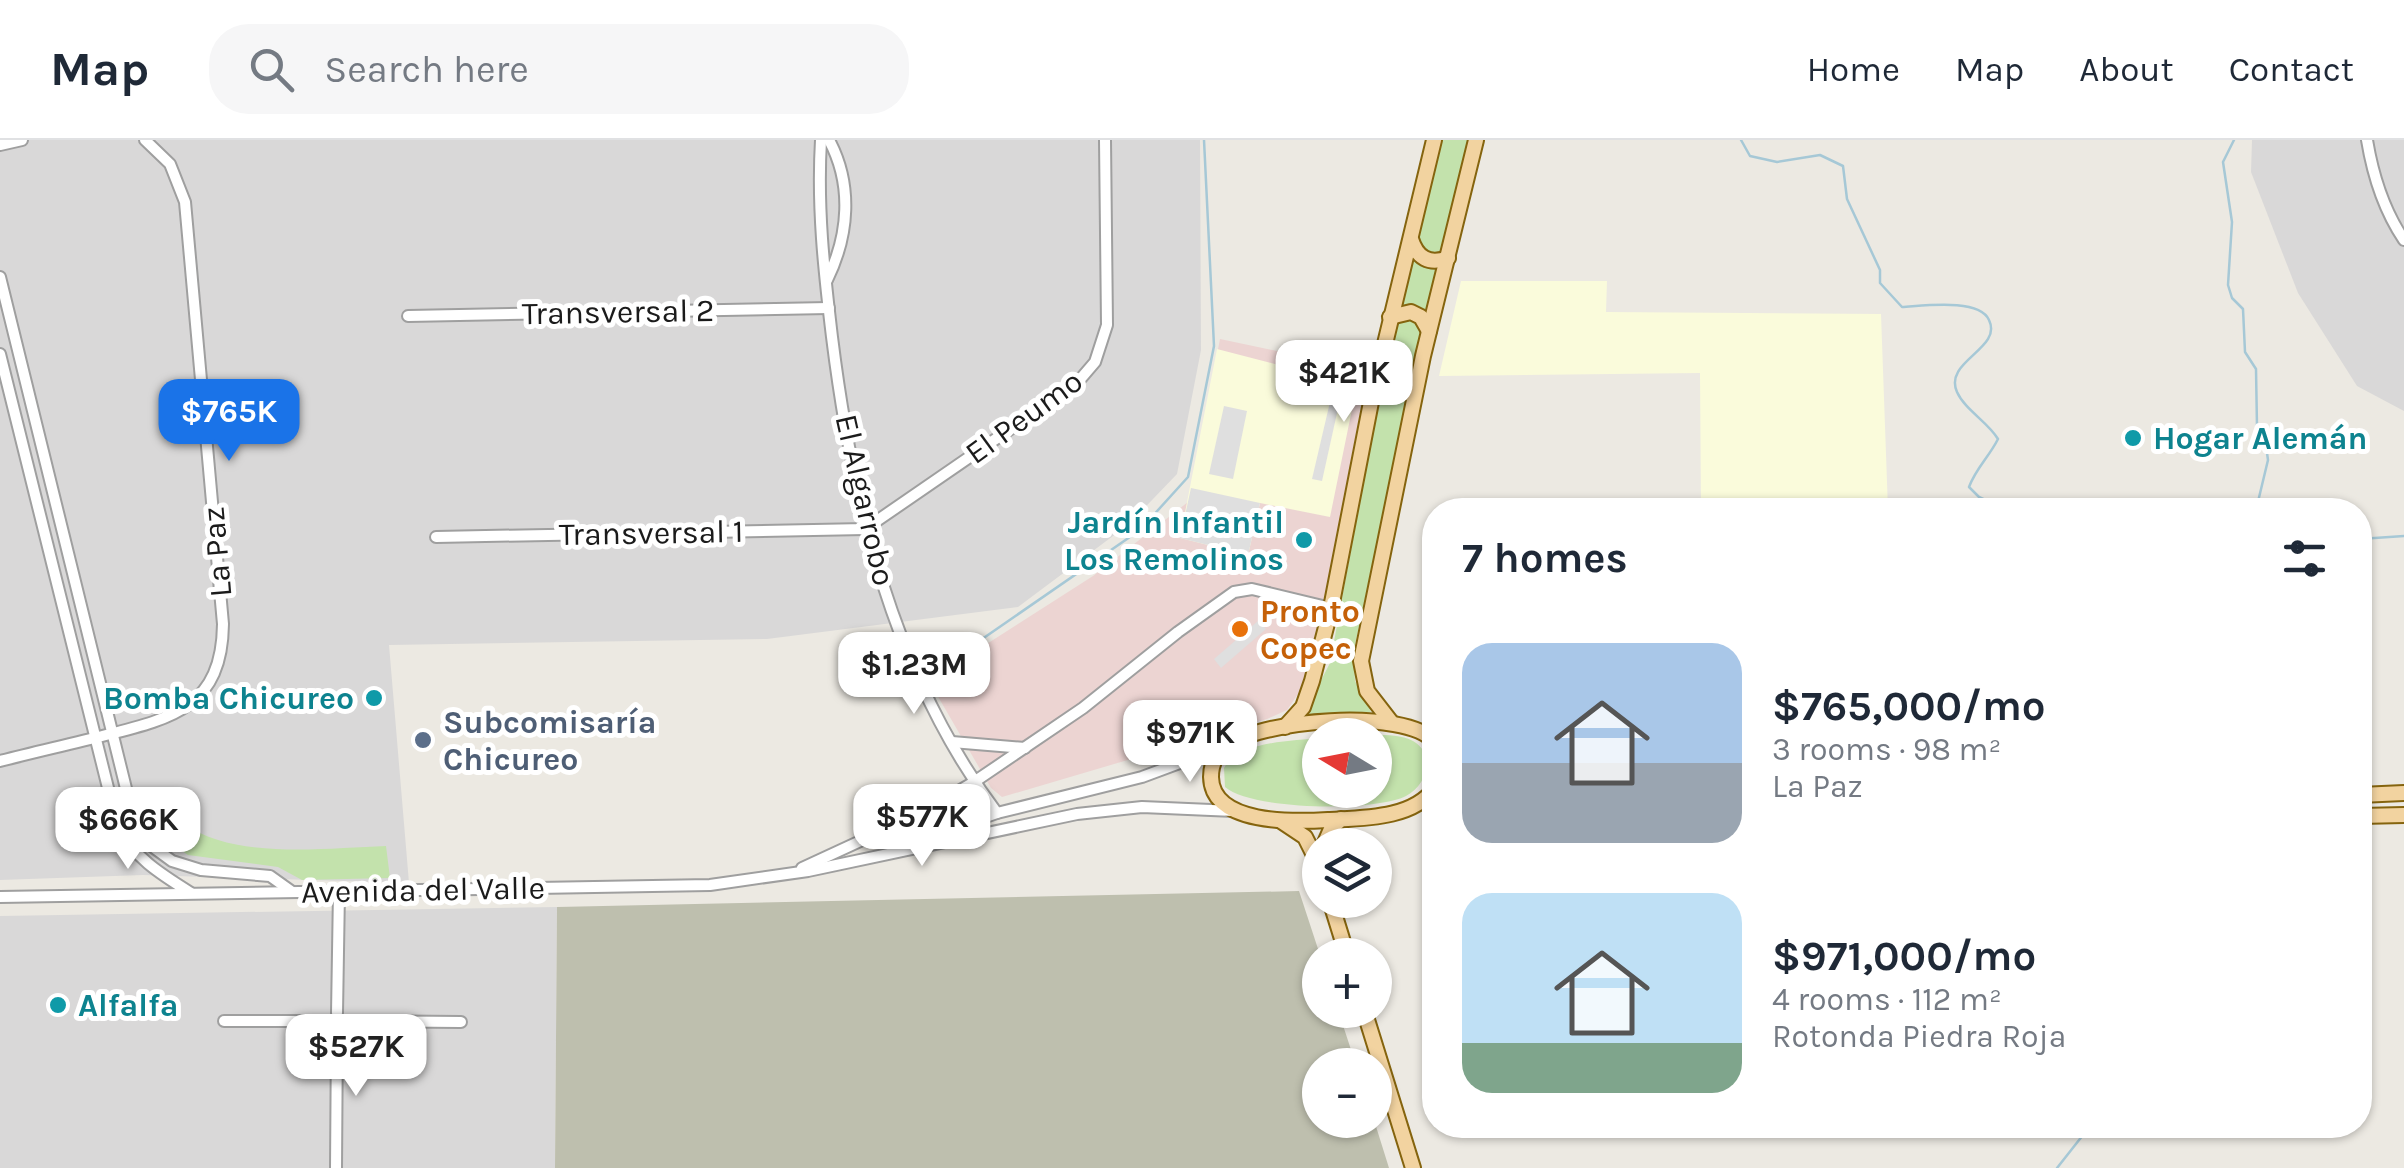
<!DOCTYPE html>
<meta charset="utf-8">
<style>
:root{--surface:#fff;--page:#f6f6f7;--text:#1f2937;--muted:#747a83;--line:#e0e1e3;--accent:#1a73e8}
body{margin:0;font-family:Karla,sans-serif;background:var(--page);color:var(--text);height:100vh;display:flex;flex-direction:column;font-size:38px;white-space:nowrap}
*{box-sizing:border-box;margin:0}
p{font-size:32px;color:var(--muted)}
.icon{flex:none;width:55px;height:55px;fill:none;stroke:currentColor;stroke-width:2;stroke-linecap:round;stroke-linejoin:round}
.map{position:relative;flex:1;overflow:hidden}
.side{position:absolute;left:1422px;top:358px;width:950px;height:640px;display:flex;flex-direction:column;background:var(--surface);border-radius:40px;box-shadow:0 2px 8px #0004}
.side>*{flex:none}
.needle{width:65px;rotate:280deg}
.fabs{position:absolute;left:1302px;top:578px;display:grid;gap:20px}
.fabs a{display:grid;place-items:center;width:90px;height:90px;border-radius:50%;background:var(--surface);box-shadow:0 2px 8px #0004;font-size:50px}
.price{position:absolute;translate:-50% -85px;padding:0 22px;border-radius:20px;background:#fff;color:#222;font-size:32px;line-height:65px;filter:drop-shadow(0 2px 5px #0008)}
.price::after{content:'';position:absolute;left:50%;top:60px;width:30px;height:22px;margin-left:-15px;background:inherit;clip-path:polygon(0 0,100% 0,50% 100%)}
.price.active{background:var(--accent);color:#fff}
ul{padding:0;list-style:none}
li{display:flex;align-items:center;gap:30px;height:250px;padding:0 40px}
li span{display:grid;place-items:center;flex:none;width:280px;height:200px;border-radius:30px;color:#555}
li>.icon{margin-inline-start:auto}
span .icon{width:120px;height:120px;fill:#fffc;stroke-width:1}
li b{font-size:42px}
h2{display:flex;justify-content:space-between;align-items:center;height:120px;padding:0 40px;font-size:42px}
header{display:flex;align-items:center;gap:60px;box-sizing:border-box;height:140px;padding:0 50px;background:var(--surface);border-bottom:2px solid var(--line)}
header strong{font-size:48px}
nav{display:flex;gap:55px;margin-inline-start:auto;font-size:35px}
.search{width:700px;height:90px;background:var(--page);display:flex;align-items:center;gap:25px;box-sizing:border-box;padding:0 35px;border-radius:40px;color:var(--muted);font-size:38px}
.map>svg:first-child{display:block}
.residential{fill:#d9d8d8}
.commercial{fill:#ecd4d2}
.education{fill:#fafbdb}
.construction{fill:#bebfae}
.grass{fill:#c3e2ac}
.parking{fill:#dfdfdf}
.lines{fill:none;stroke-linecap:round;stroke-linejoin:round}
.stream{stroke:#a6c8d6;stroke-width:2.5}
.minor-casing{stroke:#9f9f9f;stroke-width:14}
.major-casing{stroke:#85640e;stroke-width:18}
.minor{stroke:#fff;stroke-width:10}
.major{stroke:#f2d3a0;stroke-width:14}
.culture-dot{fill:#0f9aa8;stroke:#fff;stroke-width:4}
.food-dot{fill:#e8710a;stroke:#fff;stroke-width:4}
.service-dot{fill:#5c6f8a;stroke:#fff;stroke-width:4}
.labels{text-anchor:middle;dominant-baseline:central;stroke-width:10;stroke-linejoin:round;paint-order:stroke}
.street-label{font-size:32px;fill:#1b1b1b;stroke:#fff}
.culture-label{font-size:32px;font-weight:bold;fill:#0d838f;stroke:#fff;text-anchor:start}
.food-label{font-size:32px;font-weight:bold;fill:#c56008;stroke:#fff;text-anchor:start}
.service-label{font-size:32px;font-weight:bold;fill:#4e5e75;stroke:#fff;text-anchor:start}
</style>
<header>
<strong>Map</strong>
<div class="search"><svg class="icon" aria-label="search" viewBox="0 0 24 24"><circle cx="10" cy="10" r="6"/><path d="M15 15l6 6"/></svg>Search here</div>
<nav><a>Home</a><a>Map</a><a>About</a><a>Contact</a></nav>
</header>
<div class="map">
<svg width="2404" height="1028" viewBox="0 0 2404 1028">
<rect width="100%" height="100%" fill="#ece9e2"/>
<!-- residential -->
<g class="residential">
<path d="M 0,0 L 1200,0 L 1201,210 L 1177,334 L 1129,384 L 1018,467 L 767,499 L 389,505 L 409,743 L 143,735 L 0,740 Z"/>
<path d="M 2252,0 L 2404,0 L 2404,271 L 2357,246 L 2298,153 L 2251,32 Z"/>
<path d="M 557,767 L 555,1028 L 0,1028 L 0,776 Z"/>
</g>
<!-- commercial -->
<path class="commercial" d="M 1220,199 L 1368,230 L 1321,481 L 1302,548 L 1287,570 L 1267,579 L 1002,657 L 991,648 L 929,541 L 1093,436 L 1188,362 Z"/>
<!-- education -->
<g class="education">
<path d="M 1461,141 L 1607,141 L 1606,172 L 1881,174 L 1888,370 L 1701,370 L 1700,233 L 1439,236 Z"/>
<path d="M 1217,209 L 1357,245 L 1330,377 L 1260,363 L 1248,415 L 1180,398 Z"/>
</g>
<!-- construction -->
<path class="construction" d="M 1299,751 L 1320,815 L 1320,870 L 1338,870 L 1356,925 L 1320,925 L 1320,980 L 1374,980 L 1389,1028 L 555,1028 L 557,767 Z"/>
<!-- grass -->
<g class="grass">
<path d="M 1442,0 L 1468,0 L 1442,111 L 1434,117 L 1424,114 L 1418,103 Z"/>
<path d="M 1414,119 L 1420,124 L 1438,125 L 1426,176 L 1402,167 Z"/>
<path d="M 1408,177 L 1423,188 L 1353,514 L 1355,541 L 1371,572 L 1302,577 L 1330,523 L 1380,254 L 1399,179 Z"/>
<path d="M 1375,595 C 1387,595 1402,595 1413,601 C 1437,615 1427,645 1406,656 C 1375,672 1251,670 1225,647 L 1224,628 C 1239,601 1292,601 1320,598 L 1320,650 L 1375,650 Z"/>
<path d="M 184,684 C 236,720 324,708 386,706 L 390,738 L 302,740 L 278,727 L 188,715 L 168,702 Z"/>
</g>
<!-- parking -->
<g class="parking">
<path d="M 1330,262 L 1339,264 L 1322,341 L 1312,339 Z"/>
<path d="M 1224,266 L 1247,271 L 1233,339 L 1209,334 Z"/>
<path d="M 1191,348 L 1260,363 L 1248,415 L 1180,398 Z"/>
<path d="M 1258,481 L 1266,489 L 1221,528 L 1214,519 Z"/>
</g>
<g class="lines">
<!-- stream -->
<g class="stream">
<path d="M 1741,0 L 1750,16 L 1777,22 L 1820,15 L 1843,26 L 1847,59 L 1880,130 L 1880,143 L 1902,167 C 1923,166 1979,158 1989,180 C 2003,209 1943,221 1957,252 C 1965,270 1988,282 1998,299 C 1989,317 1976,328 1969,347 L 1979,357 L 2006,370"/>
<path d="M 2234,0 L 2223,22 L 2232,82 L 2228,145 L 2232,158 L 2243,169 L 2245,212 L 2256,229 L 2257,287 L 2266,306 L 2268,320 L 2256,370"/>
<path d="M 2360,399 L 2404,396"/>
<path d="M 959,515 L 1140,390 L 1188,337 L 1214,206 L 1204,0"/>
<path d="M 2057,1028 L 2083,995 L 2098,985"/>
</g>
<defs>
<g id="minor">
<path d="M 821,0 C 817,67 824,130 832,197 C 853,366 894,535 997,673"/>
<path d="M 2367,0 C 2373,36 2383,69 2404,100"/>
<path d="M 0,5 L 22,0"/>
<path d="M 0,137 L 135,685 L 146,702 L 172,721 L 201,730 L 270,736 L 291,751"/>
<path d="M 827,140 C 849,95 853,45 829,0"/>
<path d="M 408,176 L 829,168"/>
<path d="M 0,214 L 117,684 C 131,716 162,735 191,753"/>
<path d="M 436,397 L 865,389 L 1077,243 L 1095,222 L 1107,185 L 1105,0"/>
<path d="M 952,602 L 1025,608"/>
<path d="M 0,621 C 35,612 71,604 106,595 C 174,578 222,566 223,484 L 185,62 L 170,24 L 145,0"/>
<path d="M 903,706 L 997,673 L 1142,637 L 1220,608"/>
<path d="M 802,728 L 921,673 L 974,642 L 1083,568 L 1178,492 L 1234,452 L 1252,449 L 1331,468"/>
<path d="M 0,757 L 710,745 L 808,731 L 1077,674 L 1142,667 L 1234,671"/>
<path d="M 337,873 L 339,751"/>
<path d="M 224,881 L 330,881"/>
<path d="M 345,881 L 461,882"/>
<path d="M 336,1028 L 337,889"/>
</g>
<g id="major">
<path d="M 1411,99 C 1417,118 1429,125 1448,118"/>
<path d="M 1390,177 L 1411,172 L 1421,177 L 1429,191"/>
<path d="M 1391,582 L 1367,551 L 1361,521 L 1423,216 L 1476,0"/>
<path d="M 1285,587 L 1303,567 L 1312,541 L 1331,468 L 1371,262 L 1434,0"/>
<path d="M 1435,602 C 1406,567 1255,579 1223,609 C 1215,616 1211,626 1211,637 C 1212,685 1294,682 1328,680 C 1363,678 1413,679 1435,648"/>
<path d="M 2360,655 L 2404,653"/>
<path d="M 2360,676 L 2404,675"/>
<path d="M 1281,681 L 1305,697 L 1320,727"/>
<path d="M 1324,705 L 1331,689 L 1341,679"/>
<path d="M 1330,760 L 1347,815"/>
<path d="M 1364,870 L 1413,1028"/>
</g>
</defs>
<!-- minor casing -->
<use href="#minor" class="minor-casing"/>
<!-- major casing -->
<use href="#major" class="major-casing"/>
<!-- minor -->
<use href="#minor" class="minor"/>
<!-- major -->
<use href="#major" class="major"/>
</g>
<!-- markers -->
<g class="culture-dot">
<circle cx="2133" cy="298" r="10"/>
<circle cx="1304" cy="400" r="10"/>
<circle cx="374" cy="558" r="10"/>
<circle cx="58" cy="865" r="10"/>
</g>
<circle class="food-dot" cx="1240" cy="489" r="10"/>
<circle class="service-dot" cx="423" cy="600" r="10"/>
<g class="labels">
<!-- street labels -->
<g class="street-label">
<text transform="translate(618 172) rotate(-1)">Transversal 2</text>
<text transform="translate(1024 277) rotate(-36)">El Peumo</text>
<text transform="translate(865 360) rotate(77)">El Algarrobo</text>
<text transform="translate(651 393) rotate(-1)">Transversal 1</text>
<text transform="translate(217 412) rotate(-95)">La Paz</text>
<text transform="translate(423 750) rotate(-1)">Avenida del Valle</text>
</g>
<!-- culture labels -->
<g class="culture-label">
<text x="2153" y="298">Hogar Alemán</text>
<text x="1284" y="382" text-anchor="end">Jardín Infantil<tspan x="1284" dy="37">Los Remolinos</tspan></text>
<text x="354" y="558" text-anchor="end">Bomba Chicureo</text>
<text x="78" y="865">Alfalfa</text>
</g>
<!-- food labels -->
<g class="food-label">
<text x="1260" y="471">Pronto<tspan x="1260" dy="37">Copec</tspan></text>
</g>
<!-- service labels -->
<g class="service-label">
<text x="443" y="582">Subcomisaría<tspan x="443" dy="37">Chicureo</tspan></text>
</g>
</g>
</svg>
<div class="fabs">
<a><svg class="needle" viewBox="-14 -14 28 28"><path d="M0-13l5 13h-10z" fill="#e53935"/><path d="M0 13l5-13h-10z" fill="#747a83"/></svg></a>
<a><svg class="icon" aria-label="layers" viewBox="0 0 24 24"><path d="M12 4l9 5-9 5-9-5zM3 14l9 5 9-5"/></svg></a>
<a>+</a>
<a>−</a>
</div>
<b class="price" style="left:1344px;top:285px">$421K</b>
<b class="price active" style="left:229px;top:324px">$765K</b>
<b class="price" style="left:914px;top:577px">$1.23M</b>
<b class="price" style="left:1190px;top:645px">$971K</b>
<b class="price" style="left:922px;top:729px">$577K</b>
<b class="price" style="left:128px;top:732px">$666K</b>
<b class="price" style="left:356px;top:959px">$527K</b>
<section class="side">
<h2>7 homes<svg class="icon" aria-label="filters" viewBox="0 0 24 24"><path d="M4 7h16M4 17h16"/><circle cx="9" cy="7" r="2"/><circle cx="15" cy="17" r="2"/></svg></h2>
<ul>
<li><span style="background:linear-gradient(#a9c7e8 60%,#9aa5b1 0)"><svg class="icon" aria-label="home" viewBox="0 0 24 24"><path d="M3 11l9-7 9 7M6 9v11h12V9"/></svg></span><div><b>$765,000/mo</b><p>3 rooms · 98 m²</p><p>La Paz</p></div></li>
<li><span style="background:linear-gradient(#bfe0f5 75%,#7fa58c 0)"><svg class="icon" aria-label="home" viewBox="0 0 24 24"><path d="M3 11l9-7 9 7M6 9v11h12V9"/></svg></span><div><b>$971,000/mo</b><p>4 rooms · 112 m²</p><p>Rotonda Piedra Roja</p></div></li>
</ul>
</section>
</div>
